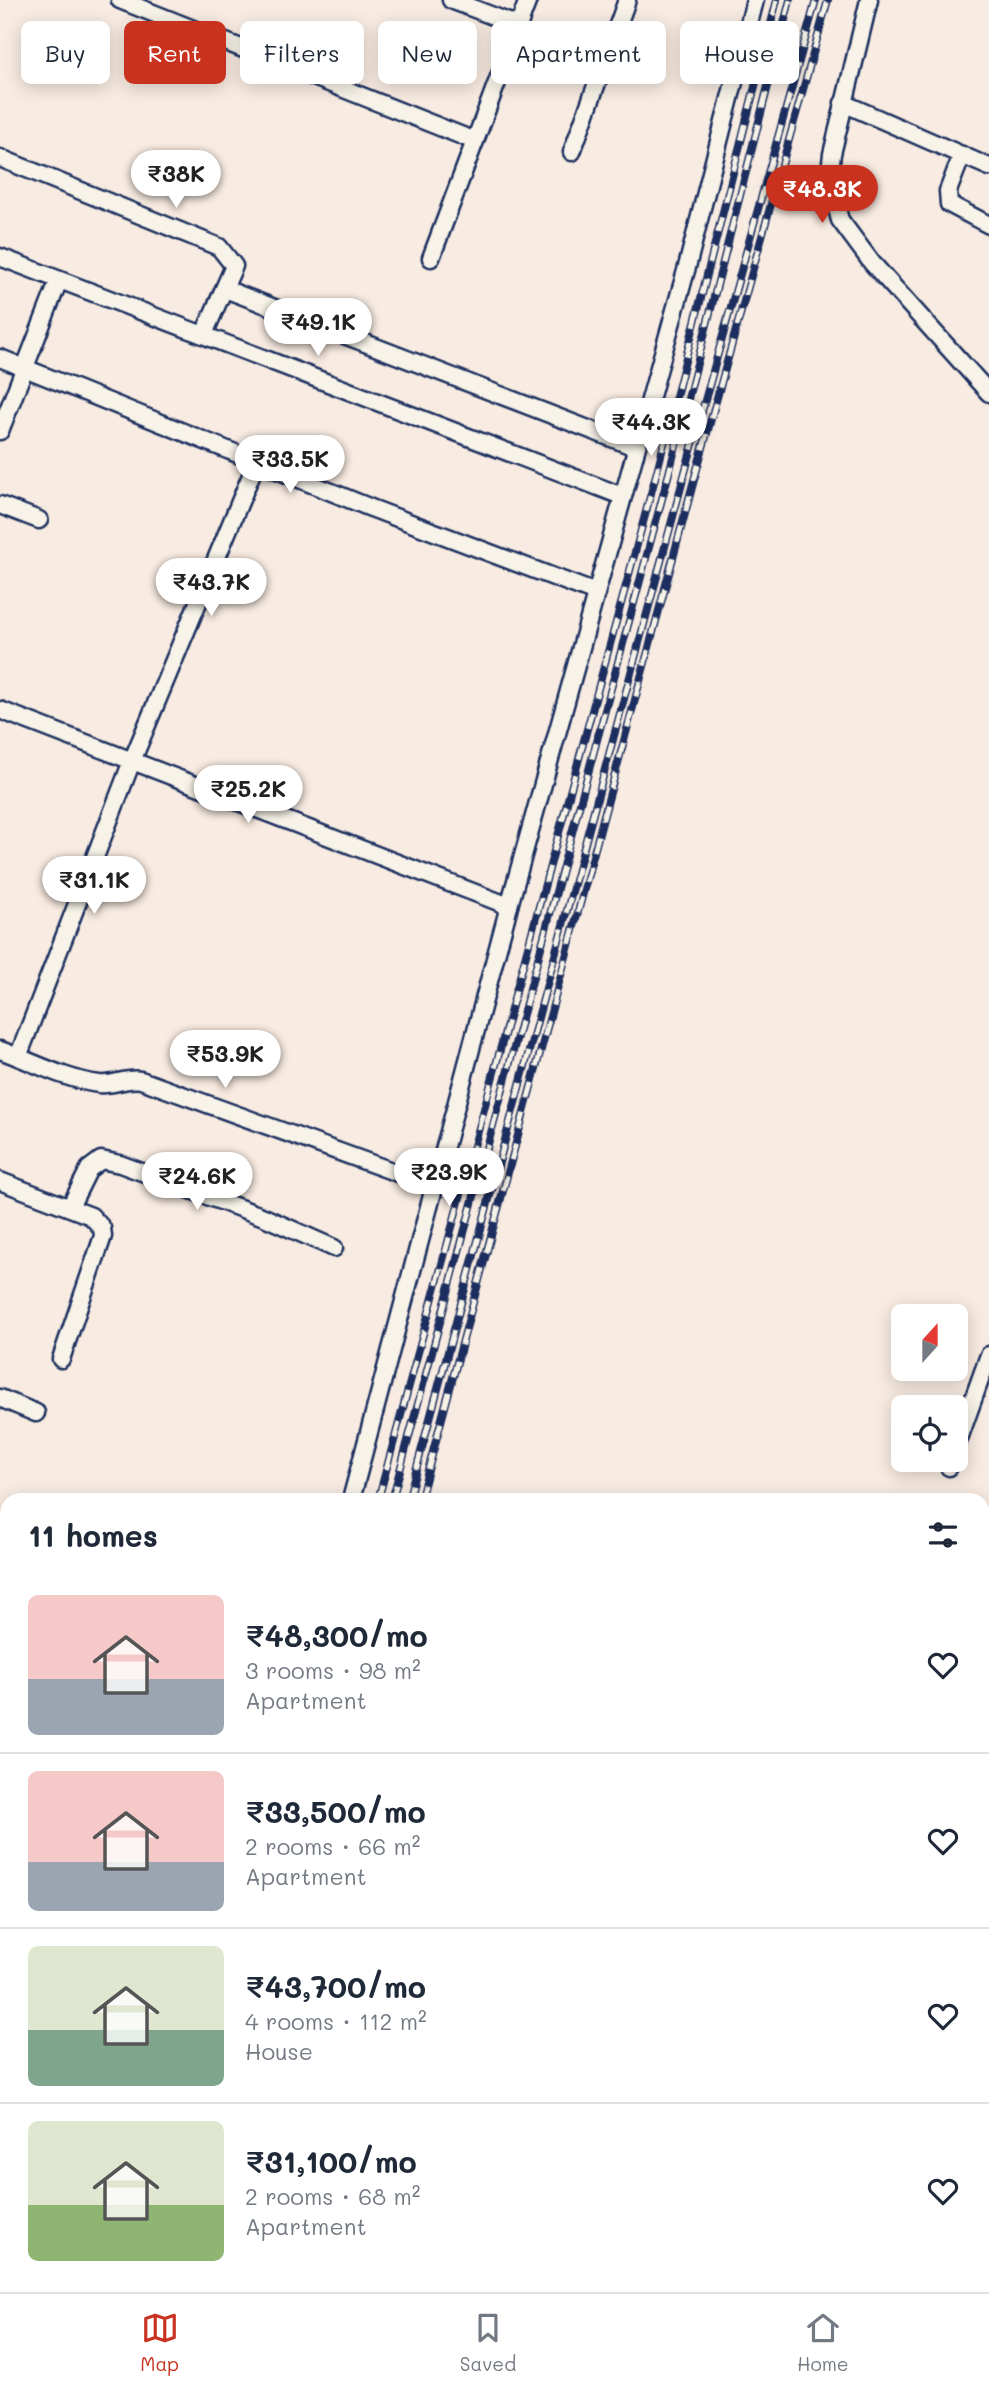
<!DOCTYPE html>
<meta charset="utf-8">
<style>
:root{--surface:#fff;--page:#f6f6f7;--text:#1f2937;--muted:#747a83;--line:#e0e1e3;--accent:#c8321e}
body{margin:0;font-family:Mali,sans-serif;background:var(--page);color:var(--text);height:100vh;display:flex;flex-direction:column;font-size:26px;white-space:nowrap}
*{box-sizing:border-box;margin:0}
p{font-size:23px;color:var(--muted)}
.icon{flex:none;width:38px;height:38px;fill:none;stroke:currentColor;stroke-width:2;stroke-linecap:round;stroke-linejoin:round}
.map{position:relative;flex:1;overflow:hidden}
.side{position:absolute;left:0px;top:1493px;width:990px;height:800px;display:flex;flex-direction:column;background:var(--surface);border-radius:21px 21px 0 0;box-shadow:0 4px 18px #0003}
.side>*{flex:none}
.banner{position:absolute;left:21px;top:21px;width:948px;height:63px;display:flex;gap:14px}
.needle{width:46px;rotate:21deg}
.controls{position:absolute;left:891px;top:1304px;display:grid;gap:14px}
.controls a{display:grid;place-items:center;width:77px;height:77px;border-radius:10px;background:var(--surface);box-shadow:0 4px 18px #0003;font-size:35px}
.price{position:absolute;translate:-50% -60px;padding:0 16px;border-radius:24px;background:#fff;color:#222;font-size:23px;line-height:46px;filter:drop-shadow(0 2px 4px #0008)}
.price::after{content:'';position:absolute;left:50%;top:42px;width:21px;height:16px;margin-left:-10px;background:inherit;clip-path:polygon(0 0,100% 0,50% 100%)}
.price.current{background:var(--accent);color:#fff}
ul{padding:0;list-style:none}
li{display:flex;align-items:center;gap:21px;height:175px;padding:0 28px}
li+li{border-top:2px solid var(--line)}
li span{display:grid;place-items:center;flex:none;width:196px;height:140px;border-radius:10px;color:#555}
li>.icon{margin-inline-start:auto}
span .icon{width:84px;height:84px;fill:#fffc;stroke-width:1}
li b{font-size:30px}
h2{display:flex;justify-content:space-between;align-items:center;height:84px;padding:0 28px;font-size:30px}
.tag{padding:0 24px;border-radius:10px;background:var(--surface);box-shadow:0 4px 18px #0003;font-size:24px;line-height:63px}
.tag.current{background:var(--accent);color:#fff}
.dock{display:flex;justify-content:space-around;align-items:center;height:98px;border-top:2px solid var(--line);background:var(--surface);font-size:19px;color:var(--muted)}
.dock a{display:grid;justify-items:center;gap:4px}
.dock .current{color:var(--accent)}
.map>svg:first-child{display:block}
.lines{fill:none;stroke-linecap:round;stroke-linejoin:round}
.stream{stroke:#5f8ab3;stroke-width:5}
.street-casing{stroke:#1b2f5e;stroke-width:21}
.path{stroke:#1b2f5e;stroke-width:2.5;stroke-dasharray:2 5;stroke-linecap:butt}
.street{stroke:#f7f3e8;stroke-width:16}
.rail-casing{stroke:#1b2f5e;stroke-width:8}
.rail{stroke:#f7f3e8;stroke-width:5;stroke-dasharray:16;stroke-linecap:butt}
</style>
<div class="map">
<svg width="989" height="2292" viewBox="0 0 989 2292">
<rect width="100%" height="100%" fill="#f8ebe1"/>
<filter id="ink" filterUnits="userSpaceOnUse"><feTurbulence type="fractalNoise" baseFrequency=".0143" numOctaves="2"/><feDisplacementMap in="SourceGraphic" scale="14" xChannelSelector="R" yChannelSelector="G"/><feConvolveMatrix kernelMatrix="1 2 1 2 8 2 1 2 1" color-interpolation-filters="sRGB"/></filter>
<g filter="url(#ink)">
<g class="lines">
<!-- stream -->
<g class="stream">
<path d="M 984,2221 L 989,2217"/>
<path d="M 874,2292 L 884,2286"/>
</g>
<defs>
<g id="street">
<path d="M 120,0 L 475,141"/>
<path d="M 451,0 L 519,26"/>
<path d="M 869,0 L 832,154 L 829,179 L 840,220 L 872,263 L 989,393"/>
<path d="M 843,103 L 989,167"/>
<path d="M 572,152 L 627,0"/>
<path d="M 962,155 L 948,191 L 949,204 L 989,225"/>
<path d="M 0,158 L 219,247 L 234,266 L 204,334"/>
<path d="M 0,257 L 622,496"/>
<path d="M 431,258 L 528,0"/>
<path d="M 225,289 L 635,447"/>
<path d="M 0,358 L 371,508 L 596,593"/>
<path d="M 0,431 L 59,280"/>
<path d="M 0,505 L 39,520"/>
<path d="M 0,710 L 509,906"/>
<path d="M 0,1050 C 31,1061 66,1080 99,1084 C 114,1086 126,1077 141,1080 L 436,1187"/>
<path d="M 18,1057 L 132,761 L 257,461"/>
<path d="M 0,1181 L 91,1216 L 102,1228 L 103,1236 L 61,1359"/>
<path d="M 70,1207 L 89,1169 L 101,1160 L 120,1164 L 264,1217 L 334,1248"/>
<path d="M 0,1398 L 36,1413"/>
<path d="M 956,1447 L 989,1355"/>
<path d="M 949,1467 L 951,1460"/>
<path d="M 351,1500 L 509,906 L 687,267 L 755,0"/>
<path d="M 0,1774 L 7,1779"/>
<path d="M 0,2008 L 7,2012"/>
<path d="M 984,2014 L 989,2016"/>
<path d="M 0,2173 L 7,2176"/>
<path d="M 984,2208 L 989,2204"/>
<path d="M 984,2237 L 989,2233"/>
<path d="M 816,2286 L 829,2292"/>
<path d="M 133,2292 L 135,2286"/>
<path d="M 848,2292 L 859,2286"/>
<path d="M 896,2292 L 906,2286"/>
</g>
</defs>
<!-- street casing -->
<use href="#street" class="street-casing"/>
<!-- path -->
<path class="path" d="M 984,2273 L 989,2276"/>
<!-- street -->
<use href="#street" class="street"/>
<defs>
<g id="rail">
<path d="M 378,1500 L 657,471 L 777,0"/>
<path d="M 392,1500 L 669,473 L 790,0"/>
<path d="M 408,1500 L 684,476 L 816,0"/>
<path d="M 420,1500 L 694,480 L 828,0"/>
<path d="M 158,2292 L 159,2286"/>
<path d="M 179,2292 L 180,2286"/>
<path d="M 194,2292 L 196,2286"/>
<path d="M 207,2292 L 209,2286"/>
</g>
</defs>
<!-- rail casing -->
<use href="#rail" class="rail-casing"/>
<!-- rail -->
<use href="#rail" class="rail"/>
</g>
</g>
</svg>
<div class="controls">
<a><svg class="needle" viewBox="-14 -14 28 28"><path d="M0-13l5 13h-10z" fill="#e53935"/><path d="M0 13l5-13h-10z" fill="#747a83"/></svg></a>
<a><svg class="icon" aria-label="locate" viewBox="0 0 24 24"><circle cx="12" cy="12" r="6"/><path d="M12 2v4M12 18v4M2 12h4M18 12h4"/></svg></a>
</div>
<b class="price" style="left:176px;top:210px">₹38K</b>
<b class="price current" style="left:822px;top:225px">₹48.3K</b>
<b class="price" style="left:318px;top:358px">₹49.1K</b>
<b class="price" style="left:651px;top:458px">₹44.3K</b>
<b class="price" style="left:290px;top:495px">₹33.5K</b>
<b class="price" style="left:211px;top:618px">₹43.7K</b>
<b class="price" style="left:248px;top:825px">₹25.2K</b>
<b class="price" style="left:94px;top:916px">₹31.1K</b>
<b class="price" style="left:225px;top:1090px">₹53.9K</b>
<b class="price" style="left:449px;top:1208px">₹23.9K</b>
<b class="price" style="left:197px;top:1212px">₹24.6K</b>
<div class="banner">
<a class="tag">Buy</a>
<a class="tag current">Rent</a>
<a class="tag">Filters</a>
<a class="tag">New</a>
<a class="tag">Apartment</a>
<a class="tag">House</a>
</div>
<section class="side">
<h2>11 homes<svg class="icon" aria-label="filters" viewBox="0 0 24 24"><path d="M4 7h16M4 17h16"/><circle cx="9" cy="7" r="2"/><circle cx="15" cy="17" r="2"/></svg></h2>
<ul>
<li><span style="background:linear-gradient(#f6c9c9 60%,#9aa5b1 0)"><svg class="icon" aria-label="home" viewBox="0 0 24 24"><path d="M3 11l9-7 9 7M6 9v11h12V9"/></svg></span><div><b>₹48,300/mo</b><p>3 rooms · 98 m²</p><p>Apartment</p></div><svg class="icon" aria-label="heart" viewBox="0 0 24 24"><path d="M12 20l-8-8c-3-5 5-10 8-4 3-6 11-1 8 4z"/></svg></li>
<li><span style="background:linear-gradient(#f6c9c9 65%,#9aa5b1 0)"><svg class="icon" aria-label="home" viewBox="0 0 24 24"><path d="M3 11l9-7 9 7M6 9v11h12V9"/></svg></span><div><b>₹33,500/mo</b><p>2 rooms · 66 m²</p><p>Apartment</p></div><svg class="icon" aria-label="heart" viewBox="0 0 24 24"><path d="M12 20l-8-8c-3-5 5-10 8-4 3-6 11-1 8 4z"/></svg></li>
<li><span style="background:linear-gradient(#dfe7d0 60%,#7fa58c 0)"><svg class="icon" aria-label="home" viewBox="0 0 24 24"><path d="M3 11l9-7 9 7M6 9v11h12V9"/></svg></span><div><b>₹43,700/mo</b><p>4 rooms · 112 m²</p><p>House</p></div><svg class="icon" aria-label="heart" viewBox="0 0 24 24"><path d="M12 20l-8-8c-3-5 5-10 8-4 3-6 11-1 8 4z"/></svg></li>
<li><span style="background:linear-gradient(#dfe7d0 60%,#8fb573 0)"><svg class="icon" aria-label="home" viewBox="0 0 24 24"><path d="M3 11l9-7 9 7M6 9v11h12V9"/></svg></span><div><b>₹31,100/mo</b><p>2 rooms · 68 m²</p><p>Apartment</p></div><svg class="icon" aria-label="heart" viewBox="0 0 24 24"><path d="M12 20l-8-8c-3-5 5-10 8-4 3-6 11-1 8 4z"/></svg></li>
</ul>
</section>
</div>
<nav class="dock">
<a class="current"><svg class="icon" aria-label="map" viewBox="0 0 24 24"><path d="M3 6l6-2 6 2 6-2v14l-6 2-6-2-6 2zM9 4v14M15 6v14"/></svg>Map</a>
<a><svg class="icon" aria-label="saved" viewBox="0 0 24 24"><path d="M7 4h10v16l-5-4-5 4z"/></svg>Saved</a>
<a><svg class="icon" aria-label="home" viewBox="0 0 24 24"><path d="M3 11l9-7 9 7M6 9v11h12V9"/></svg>Home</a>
</nav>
